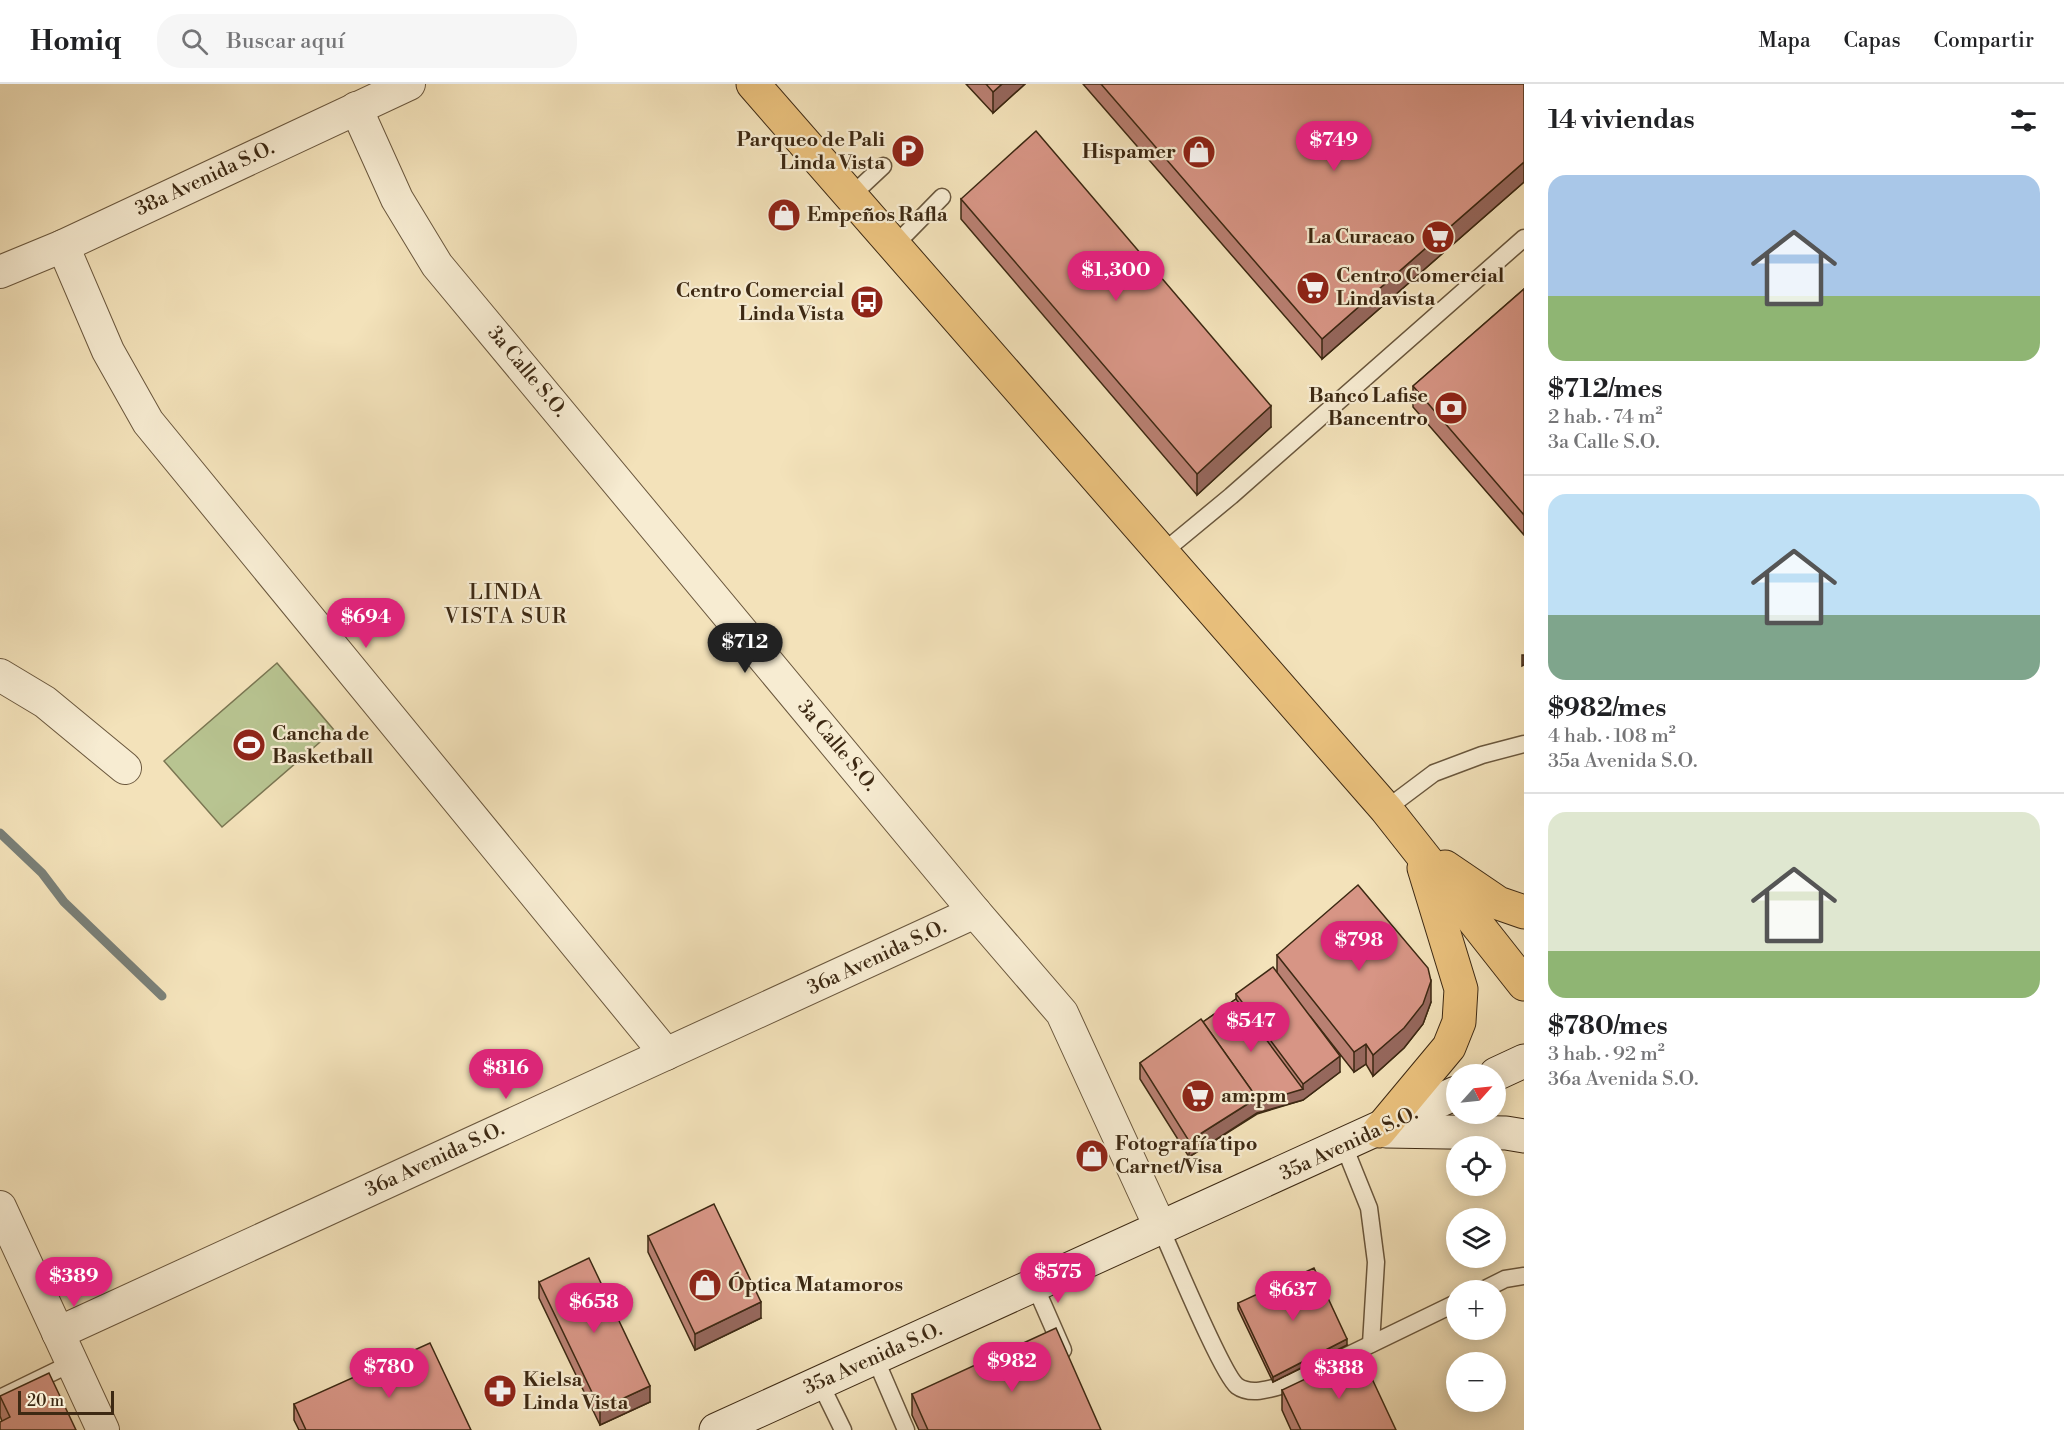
<!DOCTYPE html>
<html lang="es">
<meta charset="utf-8">
<style>
:root{--surface:#fff;--page:#f6f6f6;--text:#202124;--muted:#757577;--line:#e0e0e0;--accent:#db2777}
body{margin:0;font-family:"Libre Bodoni",serif;background:var(--page);color:var(--text);height:100vh;display:flex;flex-direction:column;font-size:22px;white-space:nowrap}
*{box-sizing:border-box;margin:0}
p{font-size:20px;color:var(--muted)}
.icon{flex:none;width:33px;height:33px;fill:none;stroke:currentColor;stroke-width:2;stroke-linecap:round;stroke-linejoin:round}
.map{position:relative;flex:1;overflow:hidden}
.panel{display:flex;flex-direction:column;background:var(--surface);width:540px}
.panel>*{flex:none}
.needle{width:39px;rotate:63deg}
.tools{position:absolute;left:1446px;top:980px;display:grid;gap:12px}
.tools a{display:grid;place-items:center;width:60px;height:60px;border-radius:50%;background:var(--surface);box-shadow:0 3px 15px #0003;font-size:30px}
.scale{position:absolute;left:18px;bottom:15px;width:96px;box-sizing:border-box;padding-left:6px;border:3px solid #3d2913;border-top:0;font-size:16px;line-height:21px;white-space:nowrap;color:#3d2913;-webkit-text-stroke:4px #f7ecd2;paint-order:stroke}
.price{position:absolute;translate:-50% -51px;padding:0 14px;border-radius:21px;background:var(--accent);color:#fff;font-size:20px;line-height:39px;filter:drop-shadow(0 2px 3px #0008)}
.price::after{content:'';position:absolute;left:50%;top:36px;width:18px;height:14px;margin-left:-9px;background:inherit;clip-path:polygon(0 0,100% 0,50% 100%)}
.price.selected{background:#222;color:#fff}
ul{padding:0;list-style:none}
li{display:grid;align-content:center;gap:12px;height:318px;padding:0 24px}
li+li{border-top:2px solid var(--line)}
li span{display:grid;place-items:center;height:186px;border-radius:18px;color:#555}
li>.icon{margin-inline-start:auto}
span .icon{width:108px;height:108px;fill:#fffc;stroke-width:1}
li b{font-size:26px}
h2{display:flex;justify-content:space-between;align-items:center;height:72px;padding:0 24px;font-size:26px}
header{display:flex;align-items:center;gap:36px;box-sizing:border-box;height:84px;padding:0 30px;background:var(--surface);border-bottom:2px solid var(--line)}
header strong{font-size:28px}
nav{display:flex;gap:33px;margin-inline-start:auto;font-size:21px}
.search{width:420px;height:54px;background:var(--page);display:flex;align-items:center;gap:15px;box-sizing:border-box;padding:0 21px;border-radius:24px;color:var(--muted);font-size:22px}
main{display:flex;flex:1;min-height:0}
.map>svg:first-child{display:block}
.green{fill:#b8c491;stroke:#7a7652;stroke-width:1.5}
.lines{fill:none;stroke-linecap:round;stroke-linejoin:round}
.stream{stroke:#7a8078;stroke-width:9}
.service-casing{stroke:#6a573d;stroke-width:19}
.minor-casing{stroke:#6a573d;stroke-width:34}
.secondary-casing{stroke:#3d2913;stroke-width:35}
.primary-casing{stroke:#3d2913;stroke-width:35}
.service{stroke:#f7ecd2;stroke-width:16}
.minor{stroke:#f7ecd2;stroke-width:32}
.secondary{stroke:#f7ecd2;stroke-width:33}
.primary{stroke:#eac17d;stroke-width:33}
.wall{fill:#b98072;stroke:#3d2913;stroke-width:1.5}
.shaded-wall{fill:#96685d;stroke:#3d2913;stroke-width:1.5}
.building{fill:#d79585;stroke:#3d2913;stroke-width:1.5}
.labels{text-anchor:middle;dominant-baseline:central;stroke-width:4.5;stroke-linejoin:round;paint-order:stroke}
.poi-label{font-size:20px;font-weight:bold;fill:#3d2913;stroke:#f7ecd2;text-anchor:start}
.street-label{font-size:20px;fill:#3d2913;stroke:#f7ecd2}
.neighbourhood-label{font-size:21px;letter-spacing:1.5px;fill:#3d2913;stroke:#f7ecd2}
</style>
<header>
<strong>Homiq</strong>
<div class="search"><svg class="icon" aria-label="search" viewBox="0 0 24 24"><circle cx="10" cy="10" r="6"/><path d="M15 15l6 6"/></svg>Buscar aquí</div>
<nav><a>Mapa</a><a>Capas</a><a>Compartir</a></nav>
</header>
<main>
<div class="map">
<svg width="1524" height="1346" viewBox="0 0 1524 1346">
<rect width="100%" height="100%" fill="#f3e2ba"/>
<filter id="stains"><feTurbulence type="fractalNoise" baseFrequency=".00333" numOctaves="4"/><feColorMatrix values="0 0 0 0 .2 0 0 0 0 .09 0 0 0 0 .02 0 0 0 .5 -.17"/></filter>
<radialGradient id="worn" r=".72"><stop offset=".6" stop-color="#630" stop-opacity="0"/><stop offset="1" stop-color="#630" stop-opacity=".3"/></radialGradient>
<!-- green -->
<path class="green" d="M 277,579 L 334,646 L 222,743 L 164,677 Z"/>
<g class="lines">
<!-- stream -->
<path class="stream" d="M 0,749 L 42,789 L 64,818 L 162,912"/>
<defs>
<g id="service">
<path d="M 851,112 L 883,82"/>
<path d="M 894,162 L 942,113"/>
<path d="M 1162,469 L 1231,412 L 1524,154"/>
<path d="M 1386,725 L 1434,689 L 1482,671 L 1524,660"/>
<path d="M 1344,1062 L 1369,1124 L 1376,1178 L 1371,1260"/>
<path d="M 1161,1145 C 1173,1171 1222,1290 1237,1302 C 1252,1313 1276,1303 1291,1299 L 1456,1219"/>
<path d="M 1035,1202 L 1063,1266"/>
<path d="M 1483,1206 L 1505,1195 L 1524,1192"/>
<path d="M 875,1274 L 906,1346"/>
<path d="M 820,1299 L 843,1346"/>
<path d="M 0,1314 L 72,1279"/>
</g>
<g id="minor">
<path d="M 356,24 L 397,115 L 437,181 L 975,828 L 1062,929 L 1161,1145"/>
<path d="M 63,162 L 108,267 L 148,338 L 666,970"/>
<path d="M 0,188 L 63,162 L 409,0"/>
<path d="M 0,591 L 45,618 L 125,684"/>
<path d="M 0,1123 L 103,1346"/>
<path d="M 58,1249 L 975,828"/>
</g>
<g id="secondary">
<path d="M 1496,990 L 1524,977"/>
<path d="M 1386,1047 L 1506,1049 L 1524,1052"/>
<path d="M 716,1346 L 1456,1009"/>
</g>
<g id="primary">
<path d="M 753,0 L 1386,725 L 1524,900"/>
<path d="M 1445,783 L 1498,819 L 1524,828"/>
<path d="M 1379,1047 L 1449,963 L 1459,938 L 1461,905 L 1424,784"/>
</g>
</defs>
<!-- service casing -->
<use href="#service" class="service-casing"/>
<!-- minor casing -->
<use href="#minor" class="minor-casing"/>
<!-- secondary casing -->
<use href="#secondary" class="secondary-casing"/>
<!-- primary casing -->
<use href="#primary" class="primary-casing"/>
<!-- service -->
<use href="#service" class="service"/>
<!-- minor -->
<use href="#minor" class="minor"/>
<!-- secondary -->
<use href="#secondary" class="secondary"/>
<!-- primary -->
<use href="#primary" class="primary"/>
</g>
<!-- wall -->
<g class="wall">
<path d="M 966,0 L 1025,0 L 993,29 Z"/>
<path d="M 1083,0 L 1524,0 L 1524,98 L 1322,275 Z"/>
<path d="M 961,115 L 1271,343 L 1197,411 L 961,135 Z"/>
<path d="M 1524,205 L 1524,451 L 1413,323 L 1413,302 Z"/>
<path d="M 1277,871 L 1431,918 L 1423,940 L 1404,964 L 1373,992 L 1366,980 L 1354,988 L 1310,932 L 1340,988 L 1303,1016 L 1257,1030 L 1189,1073 L 1140,995 L 1140,979 L 1203,938 L 1236,915 L 1236,910 L 1277,889 Z"/>
<path d="M 648,1152 L 761,1234 L 695,1266 L 648,1168 Z"/>
<path d="M 539,1198 L 650,1318 L 600,1341 L 539,1214 Z"/>
<path d="M 1238,1219 L 1347,1261 L 1273,1298 L 1238,1225 Z"/>
<path d="M 1282,1306 L 1396,1346 L 1291,1346 L 1282,1326 Z"/>
<path d="M 912,1310 L 1101,1346 L 919,1346 L 912,1331 Z"/>
<path d="M 0,1312 L 76,1346 L 2,1337 L 0,1332 Z"/>
<path d="M 294,1320 L 471,1346 L 299,1346 L 294,1336 Z"/>
</g>
<!-- shaded-wall -->
<g class="shaded-wall">
<path d="M 1002,0 L 1025,0 L 993,29 L 993,8 Z"/>
<path d="M 1524,78 L 1524,98 L 1322,275 L 1322,255 Z"/>
<path d="M 1271,322 L 1271,343 L 1197,411 L 1197,390 Z"/>
<path d="M 1522,571 L 1524,571 L 1524,581 L 1522,582 Z"/>
<path d="M 1431,897 L 1431,918 L 1423,940 L 1404,964 L 1373,992 L 1373,971 Z"/>
<path d="M 1366,960 L 1366,980 L 1354,988 L 1354,968 Z"/>
<path d="M 1340,972 L 1340,988 L 1303,1016 L 1257,1029 L 1189,1073 L 1189,1057 L 1257,1014 L 1303,1005 L 1303,1000 Z"/>
<path d="M 761,1218 L 761,1234 L 695,1266 L 695,1250 Z"/>
<path d="M 1347,1255 L 1347,1261 L 1273,1298 L 1273,1293 Z"/>
<path d="M 650,1302 L 650,1318 L 600,1341 L 600,1325 Z"/>
</g>
<!-- building -->
<g class="building">
<path d="M 986,0 L 1002,0 L 993,8 Z"/>
<path d="M 1101,0 L 1524,0 L 1524,78 L 1322,255 Z"/>
<path d="M 1036,47 L 1271,322 L 1197,390 L 961,115 Z"/>
<path d="M 1524,205 L 1524,431 L 1413,302 Z"/>
<path d="M 1358,801 L 1428,884 L 1431,897 L 1423,920 L 1404,944 L 1373,971 L 1366,960 L 1354,968 L 1277,871 Z"/>
<path d="M 1273,883 L 1340,972 L 1303,1000 L 1236,910 Z"/>
<path d="M 1236,915 L 1303,1005 L 1257,1019 L 1257,1014 L 1203,938 Z"/>
<path d="M 1201,935 L 1257,1014 L 1189,1057 L 1140,979 Z"/>
<path d="M 714,1120 L 761,1218 L 695,1250 L 648,1152 Z"/>
<path d="M 589,1174 L 650,1302 L 600,1325 L 539,1198 Z"/>
<path d="M 1314,1184 L 1347,1255 L 1273,1293 L 1238,1219 Z"/>
<path d="M 1056,1244 L 1101,1346 L 928,1346 L 912,1310 Z"/>
<path d="M 430,1259 L 471,1346 L 306,1346 L 294,1320 Z"/>
<path d="M 1360,1269 L 1396,1346 L 1301,1346 L 1282,1306 Z"/>
<path d="M 49,1289 L 76,1346 L 0,1346 L 0,1338 L 10,1333 L 0,1312 Z"/>
</g>
<!-- icons -->
<defs>
<symbol id="parking-disc" viewBox="-11 -11 22 22"><circle r="9.5" fill="#8f2418" stroke="#f7ecd2"/><path d="M-3.5-5.5H1a3.5 3.5 0 0 1 0 7H-1V5.5H-3.5ZM-1-3.4V-.6H.8a1.4 1.4 0 0 0 0-2.8Z" fill="#fff"/></symbol>
<symbol id="shop-disc" viewBox="-11 -11 22 22"><circle r="9.5" fill="#8f2418" stroke="#f7ecd2"/><path d="M-5-2.5h2.3a2.7 3.5 0 0 1 5.4 0H5L5.5 6h-11ZM-1.5-2.5h3a1.5 2.3 0 0 0-3 0Z" fill="#fff"/></symbol>
<symbol id="supermarket-disc" viewBox="-11 -11 22 22"><circle r="9.5" fill="#8f2418" stroke="#f7ecd2"/><path d="M-6-5.5h2.5l.6 2H6L4.5 2H-2.5L-4.4-4H-6ZM-1.5 3.2a1.3 1.3 0 1 0 .1 0ZM3 3.2a1.3 1.3 0 1 0 .1 0Z" fill="#fff"/></symbol>
<symbol id="bus-disc" viewBox="-11 -11 22 22"><circle r="9.5" fill="#8f2418" stroke="#f7ecd2"/><path d="M-5-6H5V4H4V6H2V4H-2V6H-4V4H-5ZM-3.5-4V0h7V-4ZM-3.5 1.2v1.5H-2V1.2ZM2 1.2v1.5H3.5V1.2Z" fill="#fff"/></symbol>
<symbol id="bank-disc" viewBox="-11 -11 22 22"><circle r="9.5" fill="#8f2418" stroke="#f7ecd2"/><path d="M-6-4H6V4H-6ZM0-2.3a2.3 2.3 0 1 0 0 4.6a2.3 2.3 0 1 0 0-4.6Z" fill="#fff"/></symbol>
<symbol id="stadium-disc" viewBox="-11 -11 22 22"><circle r="9.5" fill="#8f2418" stroke="#f7ecd2"/><path d="M0-5a6.5 5 0 1 0 0 10a6.5 5 0 1 0 0-10ZM-3.5-1.8h7v3.6h-7Z" fill="#fff"/></symbol>
<symbol id="pharmacy-disc" viewBox="-11 -11 22 22"><circle r="9.5" fill="#8f2418" stroke="#f7ecd2"/><path d="M-2-6h4v4h4v4h-4v4h-4v-4h-4v-4h4Z" fill="#fff"/></symbol>
</defs>
<g fill-rule="evenodd">
<use href="#parking-disc" x="889" y="48" width="38" height="38"/>
<use href="#shop-disc" x="1180" y="49" width="38" height="38"/>
<use href="#shop-disc" x="765" y="112" width="38" height="38"/>
<use href="#supermarket-disc" x="1419" y="134" width="38" height="38"/>
<use href="#supermarket-disc" x="1294" y="185" width="38" height="38"/>
<use href="#bus-disc" x="848" y="199" width="38" height="38"/>
<use href="#bank-disc" x="1432" y="305" width="38" height="38"/>
<use href="#stadium-disc" x="230" y="642" width="38" height="38"/>
<use href="#supermarket-disc" x="1179" y="993" width="38" height="38"/>
<use href="#shop-disc" x="1073" y="1053" width="38" height="38"/>
<use href="#shop-disc" x="686" y="1182" width="38" height="38"/>
<use href="#pharmacy-disc" x="481" y="1288" width="38" height="38"/>
</g>
<g class="labels">
<!-- poi labels -->
<g class="poi-label">
<text x="885" y="56" text-anchor="end">Parqueo de Pali<tspan x="885" dy="23">Linda Vista</tspan></text>
<text x="1176" y="68" text-anchor="end">Hispamer</text>
<text x="807" y="131">Empeños Rafla</text>
<text x="1415" y="153" text-anchor="end">La Curacao</text>
<text x="1336" y="192">Centro Comercial<tspan x="1336" dy="23">Lindavista</tspan></text>
<text x="844" y="207" text-anchor="end">Centro Comercial<tspan x="844" dy="23">Linda Vista</tspan></text>
<text x="1428" y="312" text-anchor="end">Banco Lafise<tspan x="1428" dy="23">Bancentro</tspan></text>
<text x="272" y="650">Cancha de<tspan x="272" dy="23">Basketball</tspan></text>
<text x="1221" y="1012">am:pm</text>
<text x="1115" y="1060">Fotografía tipo<tspan x="1115" dy="23">Carnet/Visa</tspan></text>
<text x="728" y="1201">Óptica Matamoros</text>
<text x="523" y="1296">Kielsa<tspan x="523" dy="23">Linda Vista</tspan></text>
</g>
<!-- street labels -->
<g class="street-label">
<text transform="translate(205 95) rotate(-25)">38a Avenida S.O.</text>
<text transform="translate(527 288) rotate(50)">3a Calle S.O.</text>
<text transform="translate(837 662) rotate(50)">3a Calle S.O.</text>
<text transform="translate(877 874) rotate(-25)">36a Avenida S.O.</text>
<text transform="translate(1349 1060) rotate(-25)">35a Avenida S.O.</text>
<text transform="translate(435 1076) rotate(-25)">36a Avenida S.O.</text>
<text transform="translate(873 1275) rotate(-24)">35a Avenida S.O.</text>
</g>
<!-- neighbourhood labels -->
<g class="neighbourhood-label">
<text x="506" y="509">LINDA<tspan x="506" dy="24">VISTA SUR</tspan></text>
</g>
</g>
<rect width="100%" height="100%" filter="url(#stains)"/>
<rect width="100%" height="100%" fill="url(#worn)"/>
</svg>
<div class="tools">
<a><svg class="needle" viewBox="-14 -14 28 28"><path d="M0-13l5 13h-10z" fill="#e53935"/><path d="M0 13l5-13h-10z" fill="#757577"/></svg></a>
<a><svg class="icon" aria-label="locate" viewBox="0 0 24 24"><circle cx="12" cy="12" r="6"/><path d="M12 2v4M12 18v4M2 12h4M18 12h4"/></svg></a>
<a><svg class="icon" aria-label="layers" viewBox="0 0 24 24"><path d="M12 4l9 5-9 5-9-5zM3 14l9 5 9-5"/></svg></a>
<a>+</a>
<a>−</a>
</div>
<div class="scale">20 m</div>
<b class="price" style="left:1334px;top:88px">$749</b>
<b class="price" style="left:1116px;top:218px">$1,300</b>
<b class="price" style="left:366px;top:565px">$694</b>
<b class="price selected" style="left:745px;top:590px">$712</b>
<b class="price" style="left:1359px;top:888px">$798</b>
<b class="price" style="left:1251px;top:969px">$547</b>
<b class="price" style="left:506px;top:1016px">$816</b>
<b class="price" style="left:1058px;top:1220px">$575</b>
<b class="price" style="left:74px;top:1224px">$389</b>
<b class="price" style="left:1293px;top:1238px">$637</b>
<b class="price" style="left:594px;top:1250px">$658</b>
<b class="price" style="left:1012px;top:1309px">$982</b>
<b class="price" style="left:389px;top:1315px">$780</b>
<b class="price" style="left:1339px;top:1316px">$388</b>
</div>
<section class="panel">
<h2>14 viviendas<svg class="icon" aria-label="filters" viewBox="0 0 24 24"><path d="M4 7h16M4 17h16"/><circle cx="9" cy="7" r="2"/><circle cx="15" cy="17" r="2"/></svg></h2>
<ul>
<li><span style="background:linear-gradient(#a9c7e8 65%,#8fb573 0)"><svg class="icon" aria-label="home" viewBox="0 0 24 24"><path d="M3 11l9-7 9 7M6 9v11h12V9"/></svg></span><div><b>$712/mes</b><p>2 hab. · 74 m²</p><p>3a Calle S.O.</p></div></li>
<li><span style="background:linear-gradient(#bfe0f5 65%,#7fa58c 0)"><svg class="icon" aria-label="home" viewBox="0 0 24 24"><path d="M3 11l9-7 9 7M6 9v11h12V9"/></svg></span><div><b>$982/mes</b><p>4 hab. · 108 m²</p><p>35a Avenida S.O.</p></div></li>
<li><span style="background:linear-gradient(#dfe7d0 75%,#8fb573 0)"><svg class="icon" aria-label="home" viewBox="0 0 24 24"><path d="M3 11l9-7 9 7M6 9v11h12V9"/></svg></span><div><b>$780/mes</b><p>3 hab. · 92 m²</p><p>36a Avenida S.O.</p></div></li>
</ul>
</section>
</main>
